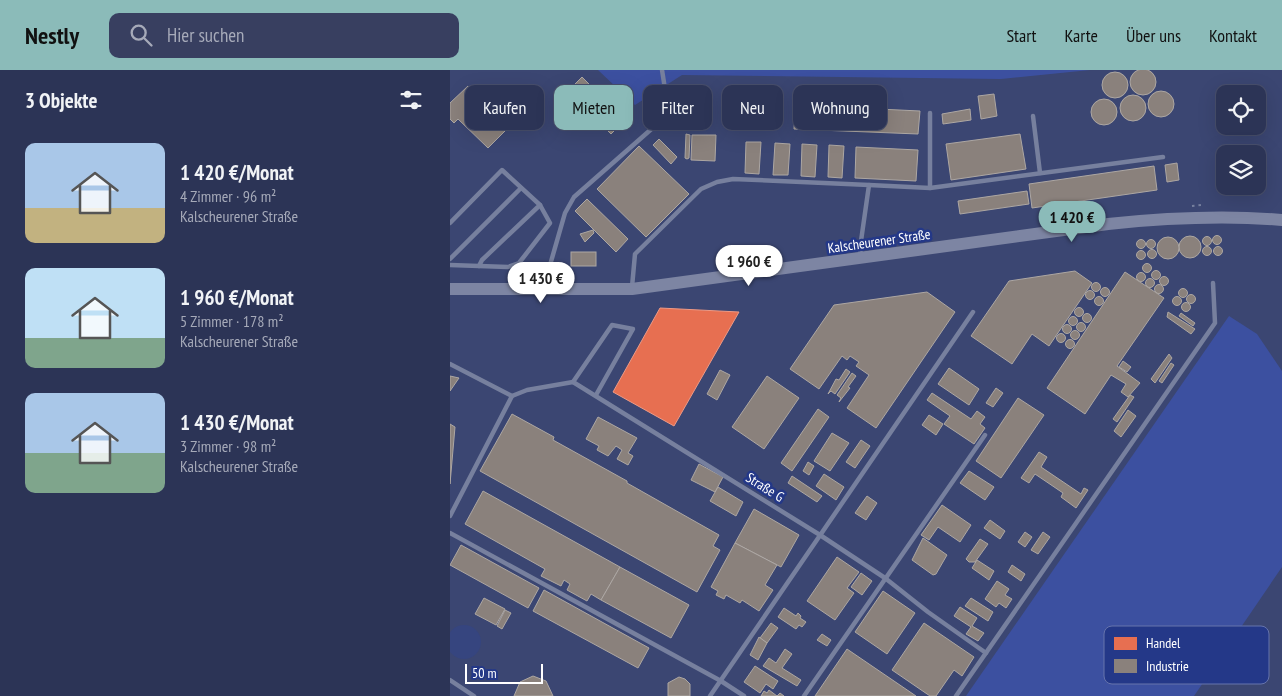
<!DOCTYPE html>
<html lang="de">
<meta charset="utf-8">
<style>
:root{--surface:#2c3456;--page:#383f60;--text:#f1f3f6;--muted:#a6aab9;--line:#484f6c;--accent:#8bbbb9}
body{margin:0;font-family:"PT Sans Narrow",sans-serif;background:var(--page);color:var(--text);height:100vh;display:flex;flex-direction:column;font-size:19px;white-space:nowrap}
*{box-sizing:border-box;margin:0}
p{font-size:16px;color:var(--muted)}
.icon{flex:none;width:28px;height:28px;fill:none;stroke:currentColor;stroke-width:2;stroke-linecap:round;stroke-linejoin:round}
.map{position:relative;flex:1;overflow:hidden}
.sheet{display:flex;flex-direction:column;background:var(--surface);width:450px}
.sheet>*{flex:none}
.guide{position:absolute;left:15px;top:15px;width:475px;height:45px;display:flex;gap:10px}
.buttons{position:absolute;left:766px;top:15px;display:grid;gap:10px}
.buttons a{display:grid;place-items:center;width:50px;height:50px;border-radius:10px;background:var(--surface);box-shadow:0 5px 20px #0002,0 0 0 1px var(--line);font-size:25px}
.scale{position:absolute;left:15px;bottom:12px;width:78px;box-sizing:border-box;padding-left:5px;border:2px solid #fff;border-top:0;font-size:14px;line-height:18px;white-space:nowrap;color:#fff;-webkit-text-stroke:4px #243888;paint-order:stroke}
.price{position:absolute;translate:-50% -42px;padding:0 11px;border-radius:18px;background:#fff;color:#222;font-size:16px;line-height:32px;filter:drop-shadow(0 1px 2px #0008)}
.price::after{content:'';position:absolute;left:50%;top:30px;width:15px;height:11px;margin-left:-8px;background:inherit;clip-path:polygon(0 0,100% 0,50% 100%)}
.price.on{background:var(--accent);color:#111}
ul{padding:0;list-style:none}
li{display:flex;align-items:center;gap:15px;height:125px;padding:0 25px}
li span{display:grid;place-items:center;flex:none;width:140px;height:100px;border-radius:10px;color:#555}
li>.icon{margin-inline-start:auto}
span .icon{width:60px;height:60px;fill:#fffc;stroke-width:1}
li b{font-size:21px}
h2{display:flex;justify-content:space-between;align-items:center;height:60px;padding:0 25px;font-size:21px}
.chip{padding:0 18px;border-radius:10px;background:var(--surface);box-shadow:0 5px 20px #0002,0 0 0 1px var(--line);font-size:18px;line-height:45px}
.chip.on{background:var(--accent);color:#111}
header{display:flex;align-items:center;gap:30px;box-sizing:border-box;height:70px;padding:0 25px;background:var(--accent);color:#111}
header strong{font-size:24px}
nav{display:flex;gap:28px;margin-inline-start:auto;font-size:18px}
.search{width:350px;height:45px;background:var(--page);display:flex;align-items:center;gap:12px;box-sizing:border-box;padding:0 18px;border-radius:10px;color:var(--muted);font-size:19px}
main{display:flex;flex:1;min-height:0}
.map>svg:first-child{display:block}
.green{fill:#3c50a0}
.water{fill:#36457f}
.shops{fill:#e76f51;stroke:#ee9a85}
.industry{fill:#8a817c;stroke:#ada7a3}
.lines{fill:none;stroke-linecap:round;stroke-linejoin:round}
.path{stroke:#77809e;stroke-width:2;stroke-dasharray:2.5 4;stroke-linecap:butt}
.service{stroke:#77809e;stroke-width:4.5}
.secondary{stroke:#7d85a3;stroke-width:12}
.labels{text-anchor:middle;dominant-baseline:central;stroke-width:5;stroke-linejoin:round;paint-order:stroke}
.street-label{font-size:14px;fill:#fff;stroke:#243888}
.key{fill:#243888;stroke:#6674ac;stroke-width:1}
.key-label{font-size:14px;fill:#fff}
</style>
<header>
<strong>Nestly</strong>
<div class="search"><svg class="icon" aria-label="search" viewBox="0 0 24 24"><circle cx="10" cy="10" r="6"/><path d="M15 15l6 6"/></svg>Hier suchen</div>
<nav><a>Start</a><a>Karte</a><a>Über uns</a><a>Kontakt</a></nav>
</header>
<main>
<section class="sheet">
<h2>3 Objekte<svg class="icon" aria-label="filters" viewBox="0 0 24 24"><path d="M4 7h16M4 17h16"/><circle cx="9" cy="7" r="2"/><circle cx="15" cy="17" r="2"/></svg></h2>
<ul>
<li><span style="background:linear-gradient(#a9c7e8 65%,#c2b280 0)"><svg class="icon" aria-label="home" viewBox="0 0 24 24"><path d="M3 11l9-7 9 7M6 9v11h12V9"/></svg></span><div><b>1 420 €/Monat</b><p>4 Zimmer · 96 m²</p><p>Kalscheurener Straße</p></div></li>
<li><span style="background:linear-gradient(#bfe0f5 70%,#7fa58c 0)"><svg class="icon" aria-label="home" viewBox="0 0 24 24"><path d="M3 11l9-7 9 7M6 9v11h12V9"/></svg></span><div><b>1 960 €/Monat</b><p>5 Zimmer · 178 m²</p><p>Kalscheurener Straße</p></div></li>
<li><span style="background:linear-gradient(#a9c7e8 60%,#7fa58c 0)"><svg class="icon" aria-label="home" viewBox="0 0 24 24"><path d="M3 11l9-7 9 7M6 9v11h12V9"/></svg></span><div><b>1 430 €/Monat</b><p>3 Zimmer · 98 m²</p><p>Kalscheurener Straße</p></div></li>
</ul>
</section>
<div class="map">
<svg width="832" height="626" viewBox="0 0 832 626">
<rect width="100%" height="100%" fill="#3b4672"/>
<!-- green -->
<g class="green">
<path d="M 148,0 L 640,0 L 551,9 L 232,5 L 185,35 Z"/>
<path d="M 779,246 L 807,264 L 832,301 L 832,497 L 744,626 L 516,626 Z"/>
</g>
<!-- water -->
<circle class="water" cx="14" cy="572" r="17"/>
<!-- shops -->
<path class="shops" d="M 210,238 L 289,242 L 224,356 L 163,322 Z"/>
<!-- industry -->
<g class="industry">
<circle cx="693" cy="12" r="13"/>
<circle cx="665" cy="15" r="13"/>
<path d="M 132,7 L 175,50 L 161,64 L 118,21 Z"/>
<path d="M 18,16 L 58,58 L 38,78 L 8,49 L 4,53 L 0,49 L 0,33 Z"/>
<circle cx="711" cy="34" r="13"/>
<path d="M 544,24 L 547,46 L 531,49 L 528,26 Z"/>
<circle cx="683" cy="38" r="13"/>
<circle cx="654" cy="42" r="13"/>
<path d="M 345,35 L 470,41 L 468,64 L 344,59 Z"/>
<path d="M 520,39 L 521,50 L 493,54 L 492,44 Z"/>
<path d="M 236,64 L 240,65 L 239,88 L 237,89 L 235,88 Z"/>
<path d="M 570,64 L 576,99 L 501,110 L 496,74 Z"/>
<path d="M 242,65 L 266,65 L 265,91 L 241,90 Z"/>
<path d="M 209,69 L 227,87 L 221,94 L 203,75 Z"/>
<path d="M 296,72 L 311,72 L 309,104 L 295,103 Z"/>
<path d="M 325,73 L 340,74 L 338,105 L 323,105 Z"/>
<path d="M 352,74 L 367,75 L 365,107 L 351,106 Z"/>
<path d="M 379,75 L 394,76 L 392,108 L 378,107 Z"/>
<path d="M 189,76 L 239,124 L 196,167 L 147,119 Z"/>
<path d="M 406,77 L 468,80 L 466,111 L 405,108 Z"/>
<path d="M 727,93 L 729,110 L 717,112 L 715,95 Z"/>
<path d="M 704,96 L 707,120 L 582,138 L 579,114 Z"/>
<path d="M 577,121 L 579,134 L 510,144 L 508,131 Z"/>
<path d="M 137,129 L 178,169 L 166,182 L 125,141 Z"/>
<path d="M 143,160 L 144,163 L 135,172 L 130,164 Z"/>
<circle cx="767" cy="170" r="4.5"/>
<circle cx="757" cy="171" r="4.5"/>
<circle cx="740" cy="177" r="11"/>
<circle cx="718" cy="178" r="11"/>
<circle cx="691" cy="174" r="4.5"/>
<circle cx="701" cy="174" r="4.5"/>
<circle cx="768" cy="181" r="4.5"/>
<circle cx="757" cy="181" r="4.5"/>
<circle cx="702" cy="184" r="4.5"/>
<circle cx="691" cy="185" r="4.5"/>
<rect x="121" y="182" width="25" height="14"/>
<circle cx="697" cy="198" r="4.5"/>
<circle cx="706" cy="205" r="4.5"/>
<path d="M 625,201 L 642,213 L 599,276 L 582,264 L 562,294 L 521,266 L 559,211 Z"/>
<path d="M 675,202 L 714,228 L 667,296 L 690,313 L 678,327 L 671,322 L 676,314 L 661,305 L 635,344 L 597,318 Z"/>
<circle cx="691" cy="207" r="4.5"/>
<circle cx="714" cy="211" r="4.5"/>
<circle cx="700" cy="213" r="4.5"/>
<circle cx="646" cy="217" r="4.5"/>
<circle cx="709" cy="219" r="4.5"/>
<circle cx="655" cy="222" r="4.5"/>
<circle cx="733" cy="223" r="4.5"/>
<circle cx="640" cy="225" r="4.5"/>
<path d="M 477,222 L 505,242 L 426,358 L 397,338 L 419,305 L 406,296 L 409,292 L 400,286 L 397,290 L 392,286 L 369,319 L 340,299 L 384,235 Z"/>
<circle cx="741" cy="229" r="4.5"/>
<circle cx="649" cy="231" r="4.5"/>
<circle cx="727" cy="231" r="4.5"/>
<circle cx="736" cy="237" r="4.5"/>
<circle cx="629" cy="242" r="4.5"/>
<path d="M 718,242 L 745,259 L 741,264 L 717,247 Z"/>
<path d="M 731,243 L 745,253 L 743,256 L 729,246 Z"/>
<circle cx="637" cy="248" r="4.5"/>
<circle cx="623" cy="251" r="4.5"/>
<circle cx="631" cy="257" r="4.5"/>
<circle cx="617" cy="259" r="4.5"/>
<circle cx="625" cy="265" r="4.5"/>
<circle cx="611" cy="268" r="4.5"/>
<circle cx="620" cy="274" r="4.5"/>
<path d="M 719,284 L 722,288 L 705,313 L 701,309 Z"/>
<path d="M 673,291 L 681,297 L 677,302 L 669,297 Z"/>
<path d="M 721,293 L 724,295 L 712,313 L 709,311 Z"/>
<path d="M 499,298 L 529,319 L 519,335 L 488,314 Z"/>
<path d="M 396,299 L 400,302 L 385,324 L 381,321 L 378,324 L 386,309 L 389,310 Z"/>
<path d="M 270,300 L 280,305 L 267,330 L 257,324 Z"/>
<path d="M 402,303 L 406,306 L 398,317 L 400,318 L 389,332 L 391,328 L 387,325 Z"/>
<path d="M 0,306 L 9,308 L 0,321 Z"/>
<path d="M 317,306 L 349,328 L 314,379 L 282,357 Z"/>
<path d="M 546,318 L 553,323 L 543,337 L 536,333 Z"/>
<path d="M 482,323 L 521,349 L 527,341 L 535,347 L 530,354 L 535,358 L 524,374 L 494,354 L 500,346 L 477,330 Z"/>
<path d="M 680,325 L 684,327 L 667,352 L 663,349 Z"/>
<path d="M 568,328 L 594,345 L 551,408 L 526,391 Z"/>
<path d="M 368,339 L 379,347 L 342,401 L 331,393 Z"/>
<path d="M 678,340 L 686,346 L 671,367 L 664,361 Z"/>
<path d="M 62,344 L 104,367 L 103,370 L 177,411 L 177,413 L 269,465 L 263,476 L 270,480 L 247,522 L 30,401 Z"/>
<path d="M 479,345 L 493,354 L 486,365 L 472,355 Z"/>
<path d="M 148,347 L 187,368 L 178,383 L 183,386 L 178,395 L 167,389 L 172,380 L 166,376 L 158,386 L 147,380 L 149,376 L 136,369 Z"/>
<path d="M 0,354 L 5,357 L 0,414 Z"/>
<path d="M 382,363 L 399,373 L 380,401 L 364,391 Z"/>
<path d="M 411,370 L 420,376 L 405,398 L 396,392 Z"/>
<path d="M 589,382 L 597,387 L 591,397 L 631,424 L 634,418 L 638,420 L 626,438 L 611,427 L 613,423 L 585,404 L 579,413 L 571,408 Z"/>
<path d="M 358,392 L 364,396 L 359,405 L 353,401 Z"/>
<path d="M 249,394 L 273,407 L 265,422 L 241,410 Z"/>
<path d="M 519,401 L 544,417 L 535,430 L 510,413 Z"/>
<path d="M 374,404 L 394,417 L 386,430 L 366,416 Z"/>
<path d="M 342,406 L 372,426 L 367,432 L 338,413 Z"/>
<path d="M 268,417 L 293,432 L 286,446 L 260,431 Z"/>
<path d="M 33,421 L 170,497 L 151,530 L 141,524 L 137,531 L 117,520 L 120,514 L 114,510 L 111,516 L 91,506 L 95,499 L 15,454 Z"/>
<path d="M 417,426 L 427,433 L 416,450 L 405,443 Z"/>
<path d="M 492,435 L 521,455 L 510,472 L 488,457 L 479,470 L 471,465 Z"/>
<path d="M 304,439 L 349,465 L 331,497 L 285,473 Z"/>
<path d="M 540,450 L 555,461 L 550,469 L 534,458 Z"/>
<path d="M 575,462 L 582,467 L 575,477 L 568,472 Z"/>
<path d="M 593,462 L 600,467 L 588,484 L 581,480 Z"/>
<path d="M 473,468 L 497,485 L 486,504 L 483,505 L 462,490 Z"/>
<path d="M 530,469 L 538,474 L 525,492 L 519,492 L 516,489 Z"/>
<path d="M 285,473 L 327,495 L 315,515 L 323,520 L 309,541 L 292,530 L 290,533 L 276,525 L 274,529 L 266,525 L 268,521 L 261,517 Z"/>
<path d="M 11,475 L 89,518 L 78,538 L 0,495 Z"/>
<path d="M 387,487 L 409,502 L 397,518 L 404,523 L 385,550 L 357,531 Z"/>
<path d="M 527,490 L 544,501 L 539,510 L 522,498 Z"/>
<path d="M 562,495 L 575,504 L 571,511 L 558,502 Z"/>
<path d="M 170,497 L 239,535 L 221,568 L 151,530 Z"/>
<path d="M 411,503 L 422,511 L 412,525 L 401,517 Z"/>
<path d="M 547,511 L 559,519 L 555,525 L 562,529 L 556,538 L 549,533 L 546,537 L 535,529 Z"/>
<path d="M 94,520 L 199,578 L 188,598 L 83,541 Z"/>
<path d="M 433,521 L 465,543 L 437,584 L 405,562 Z"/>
<path d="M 34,528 L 55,539 L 46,555 L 25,544 Z"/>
<path d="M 521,528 L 543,542 L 538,551 L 515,536 Z"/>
<path d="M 510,537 L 527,548 L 522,556 L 534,563 L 528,571 L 516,564 L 521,557 L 504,546 Z"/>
<path d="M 334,538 L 346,546 L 348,543 L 351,546 L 350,548 L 356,552 L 352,557 L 349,555 L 346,559 L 328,547 Z"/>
<path d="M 55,540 L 61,543 L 52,559 L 47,556 Z"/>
<path d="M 321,553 L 328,558 L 317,573 L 310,568 Z"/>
<path d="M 474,553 L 524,587 L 512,606 L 504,600 L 486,626 L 480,626 L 442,600 Z"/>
<path d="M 372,564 L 381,570 L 377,576 L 367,570 Z"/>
<path d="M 309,567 L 317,573 L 308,590 L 300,585 Z"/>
<path d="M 335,579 L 342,584 L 332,598 L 351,610 L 347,616 L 313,596 L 319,588 L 326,593 Z"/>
<path d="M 397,579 L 466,626 L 365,626 Z"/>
<path d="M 305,596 L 328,611 L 323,619 L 316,614 L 310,623 L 294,612 Z"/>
<path d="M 83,606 L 96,611 L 103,626 L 64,626 L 70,612 Z"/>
<path d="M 229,607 L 235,609 L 240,614 L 240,626 L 218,626 L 218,613 Z"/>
<path d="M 319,620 L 327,626 L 330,623 L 334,626 L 311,626 L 314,621 L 317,623 Z"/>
</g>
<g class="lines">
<!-- path -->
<path class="path" d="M 742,136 L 752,135"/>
<!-- service -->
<g class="service">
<path d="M 480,43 L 480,118"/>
<path d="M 583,46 L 590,103"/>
<path d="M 419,115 L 480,118 L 713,87"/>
<path d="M 0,153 L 52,100 L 90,135 L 32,190 L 29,196"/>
<path d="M 0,189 L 71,118"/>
<path d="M 0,195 L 58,197 L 69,193 L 100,153 L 90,135"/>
<path d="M 94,216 L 115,143 L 124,127 L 214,48 L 215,19 L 212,0"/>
<path d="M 182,217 L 185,184 L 251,119 L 267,112 L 283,109 L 419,115 L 410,178 L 411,185"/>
<path d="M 0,294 L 62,326"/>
<path d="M 123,312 L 162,255 L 183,259 L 146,325"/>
<path d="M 0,446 L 62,326 L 77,320 L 123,312 L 370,465 L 435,508 L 478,542 L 536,583"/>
<path d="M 0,463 L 271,611 L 294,626"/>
<path d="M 0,610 L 24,626"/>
<path d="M 260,626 L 523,242"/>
<path d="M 354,626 L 535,365"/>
<path d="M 506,626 L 765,253 L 763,213"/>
</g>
<!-- secondary -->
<path class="secondary" d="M 0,219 L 182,219 L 658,154 C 716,148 773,145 832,150"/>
</g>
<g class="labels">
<!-- street labels -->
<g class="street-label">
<text transform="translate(429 171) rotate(-8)">Kalscheurener Straße</text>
<text transform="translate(315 417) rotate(32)">Straße G</text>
</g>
</g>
<!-- legend -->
<rect x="654" y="556" width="165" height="58" rx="8" class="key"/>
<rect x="664" y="567" width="23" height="13" fill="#e76f51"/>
<rect x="664" y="589" width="23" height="14" fill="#8a817c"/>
<g class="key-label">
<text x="696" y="578">Handel</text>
<text x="696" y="601">Industrie</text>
</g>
</svg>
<div class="buttons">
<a><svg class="icon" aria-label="locate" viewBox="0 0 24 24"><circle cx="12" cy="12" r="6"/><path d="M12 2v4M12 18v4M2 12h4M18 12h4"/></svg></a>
<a><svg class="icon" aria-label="layers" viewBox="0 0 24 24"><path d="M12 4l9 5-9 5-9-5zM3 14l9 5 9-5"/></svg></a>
</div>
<div class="scale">50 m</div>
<b class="price on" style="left:622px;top:173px">1 420 €</b>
<b class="price" style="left:299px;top:217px">1 960 €</b>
<b class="price" style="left:91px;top:234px">1 430 €</b>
<div class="guide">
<a class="chip">Kaufen</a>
<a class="chip on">Mieten</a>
<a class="chip">Filter</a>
<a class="chip">Neu</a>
<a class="chip">Wohnung</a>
</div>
</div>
</main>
